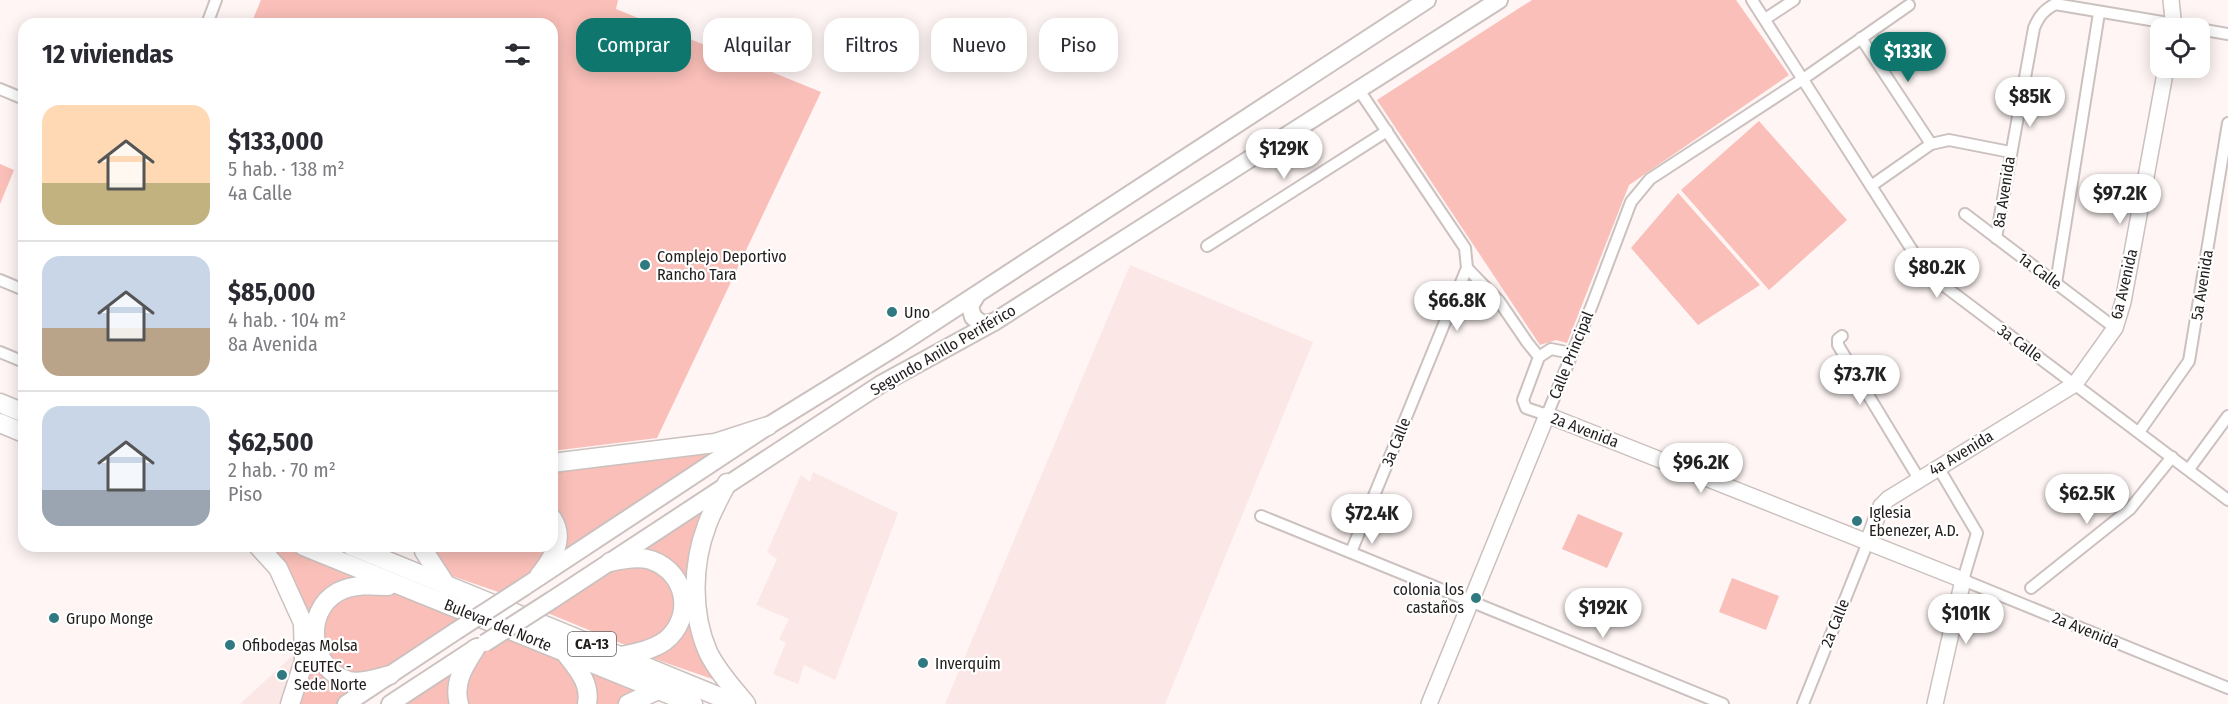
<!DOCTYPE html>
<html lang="es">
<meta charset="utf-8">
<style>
:root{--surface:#fff;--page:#f7f7f7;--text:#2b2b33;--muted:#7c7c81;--line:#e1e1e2;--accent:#0f766e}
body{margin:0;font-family:"Fira Sans Condensed",sans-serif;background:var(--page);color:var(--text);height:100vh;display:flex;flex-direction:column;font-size:22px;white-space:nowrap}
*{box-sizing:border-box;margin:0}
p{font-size:20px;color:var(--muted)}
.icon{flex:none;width:33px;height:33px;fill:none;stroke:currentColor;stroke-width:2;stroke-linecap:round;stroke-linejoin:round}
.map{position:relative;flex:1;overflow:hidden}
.side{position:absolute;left:18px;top:18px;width:540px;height:534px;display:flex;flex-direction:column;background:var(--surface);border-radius:18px;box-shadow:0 3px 15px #0003}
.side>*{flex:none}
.banner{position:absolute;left:576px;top:18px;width:570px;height:54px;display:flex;gap:12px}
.buttons{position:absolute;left:2150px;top:18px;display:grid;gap:12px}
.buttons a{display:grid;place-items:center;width:60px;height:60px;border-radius:12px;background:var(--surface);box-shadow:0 3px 15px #0003;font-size:30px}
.price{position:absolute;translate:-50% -51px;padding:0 14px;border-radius:21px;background:#fff;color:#222;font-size:20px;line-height:39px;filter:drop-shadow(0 2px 3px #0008)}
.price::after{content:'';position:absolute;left:50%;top:36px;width:18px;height:14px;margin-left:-9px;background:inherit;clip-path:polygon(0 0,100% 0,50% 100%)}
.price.on{background:var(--accent);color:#fff}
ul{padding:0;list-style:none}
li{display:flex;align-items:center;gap:18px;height:150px;padding:0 24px}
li+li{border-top:2px solid var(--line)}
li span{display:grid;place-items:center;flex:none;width:168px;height:120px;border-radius:18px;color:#555}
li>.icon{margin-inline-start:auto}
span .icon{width:72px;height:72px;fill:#fffc;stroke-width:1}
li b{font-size:26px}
h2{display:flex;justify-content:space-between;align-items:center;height:72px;padding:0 24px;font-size:26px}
.chip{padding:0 21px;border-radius:18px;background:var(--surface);box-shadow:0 3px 15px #0003;font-size:21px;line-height:54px}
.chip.on{background:var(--accent);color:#fff}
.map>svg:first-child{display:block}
.built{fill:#fbe7e5}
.green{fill:#f9bfb8}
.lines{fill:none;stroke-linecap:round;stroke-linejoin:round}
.street-casing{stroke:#cbc1bf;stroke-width:14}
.secondary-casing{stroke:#cbc1bf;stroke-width:18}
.primary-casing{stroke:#cbc1bf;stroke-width:20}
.highway-casing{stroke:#cbc1bf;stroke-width:21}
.street{stroke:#fff;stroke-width:10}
.secondary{stroke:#fff;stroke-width:15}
.primary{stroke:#fff;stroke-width:16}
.highway{stroke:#fff;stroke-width:18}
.primary-bridge-casing{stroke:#cbc1bf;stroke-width:20;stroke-linecap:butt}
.primary-bridge{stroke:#fff;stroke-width:16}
.poi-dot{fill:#307981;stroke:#fff;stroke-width:2}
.labels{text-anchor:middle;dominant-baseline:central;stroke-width:4.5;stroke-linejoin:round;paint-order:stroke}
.shield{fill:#fff;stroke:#646160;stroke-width:1.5}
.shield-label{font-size:15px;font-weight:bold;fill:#211d1c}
.street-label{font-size:16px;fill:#211d1c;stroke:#fff}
.poi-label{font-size:16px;fill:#211d1c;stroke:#fff;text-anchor:start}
</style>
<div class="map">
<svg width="2228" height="704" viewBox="0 0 2228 704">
<rect width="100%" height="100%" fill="#fef5f4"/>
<!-- built -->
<g class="built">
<path d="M 1130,265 L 1313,342 L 1165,704 L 945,704 Z"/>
<path d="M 813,472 L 898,513 L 835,680 L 804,665 L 798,684 L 773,674 L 786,643 L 779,639 L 789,619 L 756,605 L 777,559 L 767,552 L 801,475 L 810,482 Z"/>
<path d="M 291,657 L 296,658 L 282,704 L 240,704 Z"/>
</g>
<!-- green -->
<g class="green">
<path d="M 261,0 L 618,0 L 616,9 L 821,92 L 657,438 L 552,451 L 552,24 L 251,24 Z"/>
<path d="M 1532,0 L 1736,0 L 1789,75 L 1629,185 L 1567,343 L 1556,340 L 1540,345 L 1377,100 Z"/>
<path d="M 1759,121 L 1847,220 L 1769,290 L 1681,190 Z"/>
<path d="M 0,164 L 14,170 L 0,204 Z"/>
<path d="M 1678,193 L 1760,285 L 1698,325 L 1631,248 Z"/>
<path d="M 740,441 L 555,562 L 552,466 Z"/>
<path d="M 717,498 L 690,584 L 724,683 L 646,656 L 657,651 L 686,588 L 632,554 Z"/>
<path d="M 1578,514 L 1623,533 L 1607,568 L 1562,549 Z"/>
<path d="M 263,546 L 288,546 L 376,582 L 331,592 L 312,648 L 366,685 L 337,704 L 295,704 L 308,658 Z"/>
<path d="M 427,546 L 552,546 L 539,571 L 504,594 L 435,570 Z"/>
<path d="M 617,565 L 662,569 L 680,596 L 672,628 L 635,649 L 545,612 Z"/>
<path d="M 1732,578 L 1779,596 L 1766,630 L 1719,612 Z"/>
<path d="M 395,590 L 467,620 L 388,673 L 362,678 L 328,663 L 320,621 L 338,597 Z"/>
<path d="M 507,637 L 565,659 L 580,678 L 583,704 L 463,704 L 462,685 L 477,655 Z"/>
<path d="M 461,665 L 454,704 L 400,704 Z"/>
<path d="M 579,665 L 644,692 L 622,704 L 591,704 Z"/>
</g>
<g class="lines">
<defs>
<g id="street">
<path d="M 1752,0 L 1919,261 L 1939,282 L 2228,500"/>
<path d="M 1765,19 L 1794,0"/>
<path d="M 207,24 L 216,0"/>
<path d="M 2199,29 L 2228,34"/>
<path d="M 1861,38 L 1931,144"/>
<path d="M 0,89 L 24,99"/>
<path d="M 1871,186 L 1931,144 L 1949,140 L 2010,152"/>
<path d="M 1965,214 L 2115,328"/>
<path d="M 1996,238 L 2034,28 C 2039,16 2044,10 2055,4 L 2198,28"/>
<path d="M 1207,246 L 1387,131"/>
<path d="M 1467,268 L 1499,301 L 1527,342 L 1539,357"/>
<path d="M 0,280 L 24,290"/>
<path d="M 2056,283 L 2099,13"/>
<path d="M 1842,336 L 1838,339 L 1838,345 L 1919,479"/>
<path d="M 0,352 L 24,362"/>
<path d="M 1571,353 L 1551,349 L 1539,357 L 1523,400 L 1526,408 L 1547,415 L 1592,305 L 1631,202 L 1650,179 L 1803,79 L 1909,5"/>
<path d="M 2139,432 L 2189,361 L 2228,123"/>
<path d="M 1938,467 L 1977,533 L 1963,580 L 2228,688"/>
<path d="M 2189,469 L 2228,416"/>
<path d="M 1261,516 L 1723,704"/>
<path d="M 1351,552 L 1467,268 L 1465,248 L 1359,90"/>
<path d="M 2031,588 L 2130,509 L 2172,457"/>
<path d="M 1803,704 L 1868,542"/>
</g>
<g id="secondary">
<path d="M 2171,0 L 2174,28"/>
<path d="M 1868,542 L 1881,506 L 1888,499 L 2075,384 L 2115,328 L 2123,302 L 2166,68"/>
<path d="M 1429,704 L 1547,415 L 1963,580 L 1935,704"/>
</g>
<g id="primary">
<path d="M 976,296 L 970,306 L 973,317 L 982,324 L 994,322"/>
<path d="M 524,587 L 768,426 L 899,345 L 1427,0"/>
<path d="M 552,600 L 881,384 L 994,322 L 1499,0"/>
<path d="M 346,704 L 456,631"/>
<path d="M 390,704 L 477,647"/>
</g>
<g id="highway">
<path d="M 0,403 L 24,413"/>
<path d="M 0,423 L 24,433"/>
<path d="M 552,463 L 715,443 L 768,426"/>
<path d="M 727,483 C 720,497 712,511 707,525 C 692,564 691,613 708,652 C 717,671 733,688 746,704"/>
<path d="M 258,546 L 278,568 L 303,623 L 304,661 L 290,704"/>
<path d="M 303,546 L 693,704"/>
<path d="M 351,546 L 737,704"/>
<path d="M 423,546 L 424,551 L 446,585"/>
<path d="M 610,562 C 623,559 638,556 651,560 C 688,573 694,618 665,641 C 652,650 636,653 621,656"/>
<path d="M 539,576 C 552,559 566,540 552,518"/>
<path d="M 388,586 C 371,585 353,584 338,592 C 302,612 310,670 349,681 C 362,684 377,678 390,675"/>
<path d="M 566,654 C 578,669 591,684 587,704"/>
<path d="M 459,704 C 453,683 464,666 475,649"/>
<path d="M 628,704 L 658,690"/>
</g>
</defs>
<!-- street casing -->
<use href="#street" class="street-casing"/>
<!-- secondary casing -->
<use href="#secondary" class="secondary-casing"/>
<!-- primary casing -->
<use href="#primary" class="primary-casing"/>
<!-- highway casing -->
<use href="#highway" class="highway-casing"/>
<!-- street -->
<use href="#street" class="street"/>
<!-- secondary -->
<use href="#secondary" class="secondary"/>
<!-- primary -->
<use href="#primary" class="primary"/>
<!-- highway -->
<use href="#highway" class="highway"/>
<defs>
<g id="primary-bridge">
<path d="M 456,631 L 524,587"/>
<path d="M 485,643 L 552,600"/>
</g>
</defs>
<!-- primary-bridge casing -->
<use href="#primary-bridge" class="primary-bridge-casing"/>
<!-- primary-bridge -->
<use href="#primary-bridge" class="primary-bridge"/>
</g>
<!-- markers -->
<g class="poi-dot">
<circle cx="645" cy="265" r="6"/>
<circle cx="892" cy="312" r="6"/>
<circle cx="1857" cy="521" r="6"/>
<circle cx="1476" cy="598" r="6"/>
<circle cx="54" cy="618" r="6"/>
<circle cx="230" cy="645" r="6"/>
<circle cx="923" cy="663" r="6"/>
<circle cx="282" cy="675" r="6"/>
</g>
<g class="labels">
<!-- shield labels -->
<rect class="shield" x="568" y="632" width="48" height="24" rx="4.5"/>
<g class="shield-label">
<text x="592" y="644">CA-13</text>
</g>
<!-- street labels -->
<g class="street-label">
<text transform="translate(2004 192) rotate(-81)">8a Avenida</text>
<text transform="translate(2040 271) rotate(37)">1a Calle</text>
<text transform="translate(2124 284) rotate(-77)">6a Avenida</text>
<text transform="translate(2202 285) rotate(-81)">5a Avenida</text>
<text transform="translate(2020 343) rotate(36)">3a Calle</text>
<text transform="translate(943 350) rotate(-30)">Segundo Anillo Periférico</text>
<text transform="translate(1571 355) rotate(-68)">Calle Principal</text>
<text transform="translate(1585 430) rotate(21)">2a Avenida</text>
<text transform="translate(1396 442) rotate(-68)">3a Calle</text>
<text transform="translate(1961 453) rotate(-31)">4a Avenida</text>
<text transform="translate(1835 623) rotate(-68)">2a Calle</text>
<text transform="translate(498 625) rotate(22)">Bulevar del Norte</text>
<text transform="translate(2086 630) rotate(22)">2a Avenida</text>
</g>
<!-- poi labels -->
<g class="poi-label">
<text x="657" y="256">Complejo Deportivo<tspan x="657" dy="18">Rancho Tara</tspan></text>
<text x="904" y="312">Uno</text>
<text x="1869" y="512">Iglesia<tspan x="1869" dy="18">Ebenezer, A.D.</tspan></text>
<text x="1464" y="589" text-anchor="end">colonia los<tspan x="1464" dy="18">castaños</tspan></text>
<text x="66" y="618">Grupo Monge</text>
<text x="242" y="645">Ofibodegas Molsa</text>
<text x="935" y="663">Inverquim</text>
<text x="294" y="666">CEUTEC -<tspan x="294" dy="18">Sede Norte</tspan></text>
</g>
</g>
</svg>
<div class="buttons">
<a><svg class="icon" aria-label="locate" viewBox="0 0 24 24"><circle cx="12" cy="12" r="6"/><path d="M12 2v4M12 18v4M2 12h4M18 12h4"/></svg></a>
</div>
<b class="price on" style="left:1908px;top:83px">$133K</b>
<b class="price" style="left:2030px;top:128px">$85K</b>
<b class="price" style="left:1284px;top:180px">$129K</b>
<b class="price" style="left:2120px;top:225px">$97.2K</b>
<b class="price" style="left:1937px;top:299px">$80.2K</b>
<b class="price" style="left:1457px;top:332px">$66.8K</b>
<b class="price" style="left:1860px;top:406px">$73.7K</b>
<b class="price" style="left:1701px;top:494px">$96.2K</b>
<b class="price" style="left:2087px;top:525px">$62.5K</b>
<b class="price" style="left:1372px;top:545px">$72.4K</b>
<b class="price" style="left:1603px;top:639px">$192K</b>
<b class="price" style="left:1966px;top:645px">$101K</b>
<div class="banner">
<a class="chip on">Comprar</a>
<a class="chip">Alquilar</a>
<a class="chip">Filtros</a>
<a class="chip">Nuevo</a>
<a class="chip">Piso</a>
</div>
<section class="side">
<h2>12 viviendas<svg class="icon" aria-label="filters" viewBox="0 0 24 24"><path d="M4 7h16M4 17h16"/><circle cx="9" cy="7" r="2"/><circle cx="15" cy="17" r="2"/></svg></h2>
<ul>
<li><span style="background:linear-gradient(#ffd9b3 65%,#c2b280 0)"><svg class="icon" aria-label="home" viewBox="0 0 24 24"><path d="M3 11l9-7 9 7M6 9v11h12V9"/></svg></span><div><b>$133,000</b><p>5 hab. · 138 m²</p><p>4a Calle</p></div></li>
<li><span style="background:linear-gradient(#c9d6e8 60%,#b9a48a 0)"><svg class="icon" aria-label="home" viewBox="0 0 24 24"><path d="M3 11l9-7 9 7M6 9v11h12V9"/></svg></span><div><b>$85,000</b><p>4 hab. · 104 m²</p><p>8a Avenida</p></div></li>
<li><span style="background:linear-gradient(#c9d6e8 70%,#9aa5b1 0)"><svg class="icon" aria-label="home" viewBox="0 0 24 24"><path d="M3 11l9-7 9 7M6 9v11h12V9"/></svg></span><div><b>$62,500</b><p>2 hab. · 70 m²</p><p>Piso</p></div></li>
</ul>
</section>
</div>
